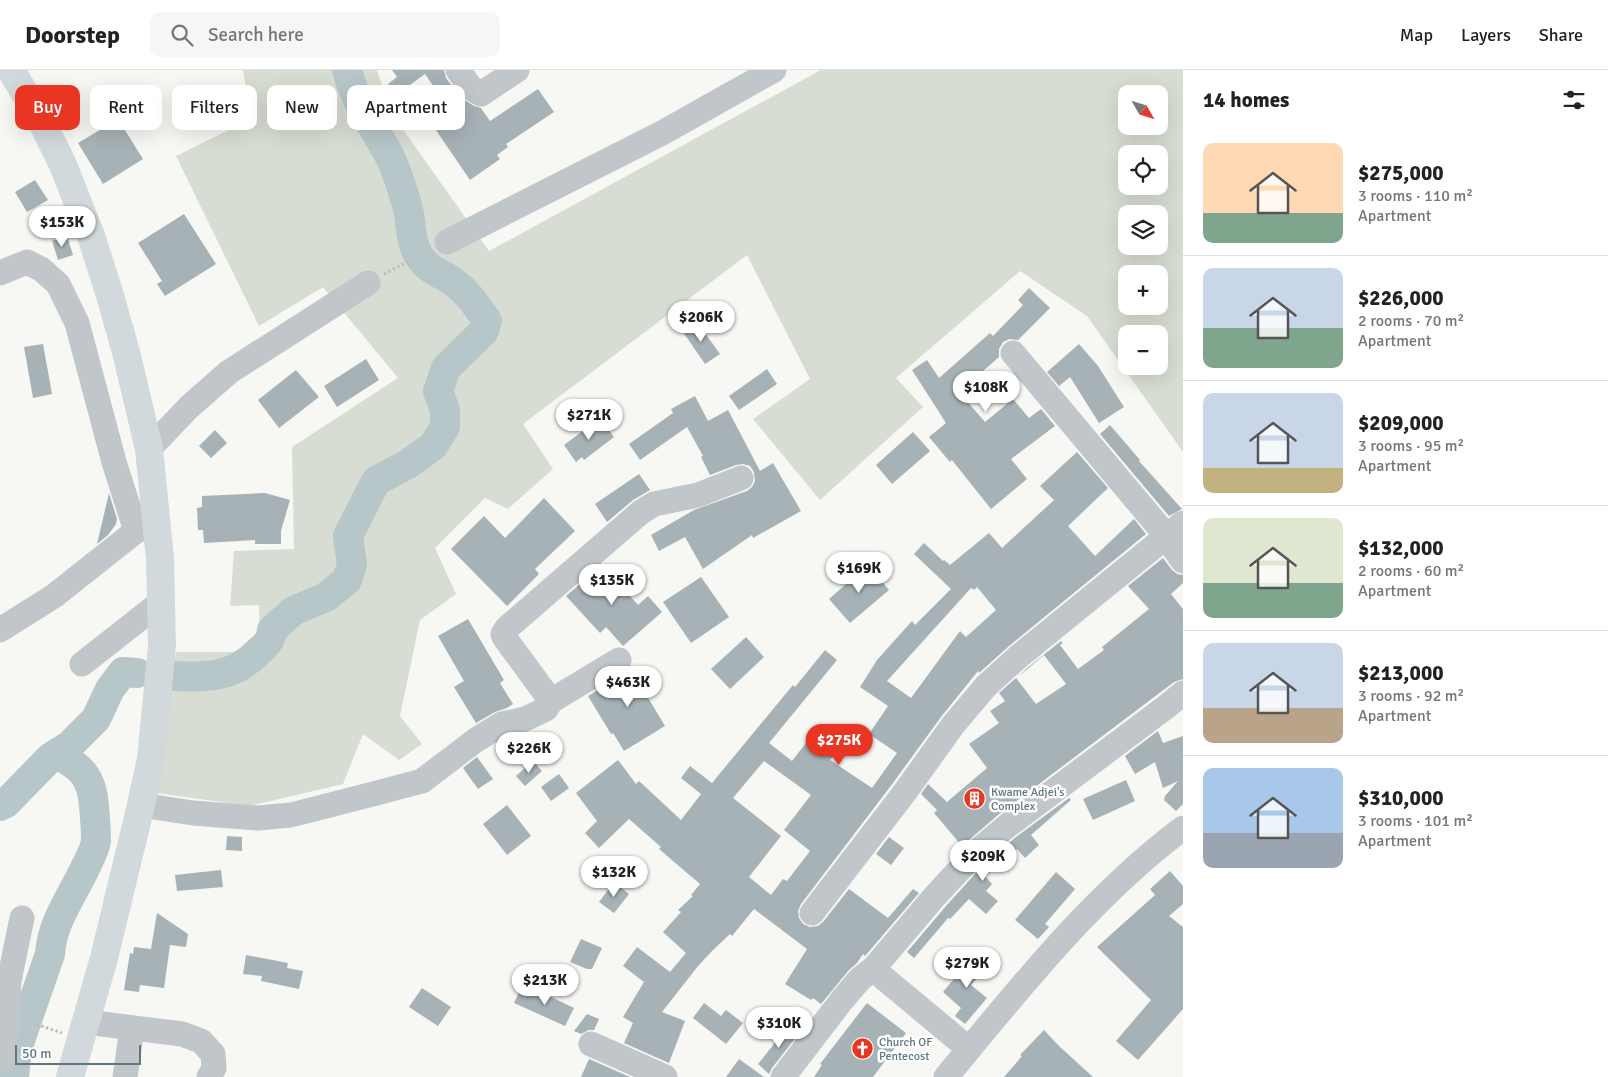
<!DOCTYPE html>
<meta charset="utf-8">
<style>
:root{--surface:#fff;--page:#f6f6f6;--text:#222;--muted:#767676;--line:#e0e0e0;--accent:#e93622}
body{margin:0;font-family:Signika,sans-serif;background:var(--page);color:var(--text);height:100vh;display:flex;flex-direction:column;font-size:19px;white-space:nowrap}
*{box-sizing:border-box;margin:0}
p{font-size:16px;color:var(--muted)}
.icon{flex:none;width:28px;height:28px;fill:none;stroke:currentColor;stroke-width:2;stroke-linecap:round;stroke-linejoin:round}
.map{position:relative;flex:1;overflow:hidden}
.details{display:flex;flex-direction:column;background:var(--surface);width:425px}
.details>*{flex:none}
.top-card{position:absolute;left:15px;top:15px;width:475px;height:45px;display:flex;gap:10px}
.needle{width:32px;rotate:129deg}
.controls{position:absolute;left:1118px;top:15px;display:grid;gap:10px}
.controls a{display:grid;place-items:center;width:50px;height:50px;border-radius:10px;background:var(--surface);box-shadow:0 5px 20px #0002;font-size:25px}
.scale{position:absolute;left:15px;bottom:12px;width:126px;box-sizing:border-box;padding-left:5px;border:2px solid #617780;border-top:0;font-size:14px;line-height:18px;white-space:nowrap;color:#617780;-webkit-text-stroke:4px #fff;paint-order:stroke}
.price{position:absolute;translate:-50% -42px;padding:0 11px;border-radius:18px;background:#fff;color:#222;font-size:16px;line-height:32px;filter:drop-shadow(0 1px 2px #0008)}
.price::after{content:'';position:absolute;left:50%;top:30px;width:15px;height:11px;margin-left:-8px;background:inherit;clip-path:polygon(0 0,100% 0,50% 100%)}
.price.current{background:var(--accent);color:#fff}
ul{padding:0;list-style:none}
li{display:flex;align-items:center;gap:15px;height:125px;padding:0 20px}
li+li{border-top:1px solid var(--line)}
li span{display:grid;place-items:center;flex:none;width:140px;height:100px;border-radius:10px;color:#555}
li>.icon{margin-inline-start:auto}
span .icon{width:60px;height:60px;fill:#fffc;stroke-width:1}
li b{font-size:21px}
h2{display:flex;justify-content:space-between;align-items:center;height:60px;padding:0 20px;font-size:21px}
.pill{padding:0 18px;border-radius:10px;background:var(--surface);box-shadow:0 5px 20px #0002;font-size:18px;line-height:45px}
.pill.current{background:var(--accent);color:#fff}
header{display:flex;align-items:center;gap:30px;box-sizing:border-box;height:70px;padding:0 25px;background:var(--surface);border-bottom:1px solid var(--line)}
header strong{font-size:24px}
nav{display:flex;gap:28px;margin-inline-start:auto;font-size:18px}
.search{width:350px;height:45px;background:var(--page);display:flex;align-items:center;gap:12px;box-sizing:border-box;padding:0 18px;border-radius:10px;color:var(--muted);font-size:19px}
main{display:flex;flex:1;min-height:0}
.map>svg:first-child{display:block}
.green{fill:#d8ddd3;fill-rule:evenodd}
.lines{fill:none;stroke-linecap:round;stroke-linejoin:round}
.river{stroke:#b7c7c9;stroke-width:30}
.building{fill:#a7b2b6;fill-rule:evenodd}
.path{stroke:#babec0;stroke-width:3;stroke-dasharray:2.5 2.5;stroke-linecap:butt}
.minor{stroke:#c0c6c9;stroke-width:25}
.major{stroke:#d2d9dc;stroke-width:28}
.labels{text-anchor:middle;dominant-baseline:central;stroke-width:5;stroke-linejoin:round;paint-order:stroke}
.poi-label{font-size:12px;fill:#617780;stroke:#fff;text-anchor:start}
</style>
<header>
<strong>Doorstep</strong>
<div class="search"><svg class="icon" aria-label="search" viewBox="0 0 24 24"><circle cx="10" cy="10" r="6"/><path d="M15 15l6 6"/></svg>Search here</div>
<nav><a>Map</a><a>Layers</a><a>Share</a></nav>
</header>
<main>
<div class="map">
<svg width="1183" height="1007" viewBox="0 0 1183 1007">
<rect width="100%" height="100%" fill="#f7f7f4"/>
<!-- green -->
<path class="green" d="M 243,0 L 377,0 L 390,41 L 489,181 L 821,0 L 1183,0 L 1183,382 L 1087,246 L 1020,201 L 896,308 L 923,337 L 820,430 L 753,349 L 810,309 L 747,185 L 523,354 L 553,399 L 508,439 L 485,428 L 435,478 L 456,524 L 420,550 L 400,646 L 422,674 L 399,690 L 363,664 L 343,714 L 250,736 L 156,723 L 176,582 L 243,582 L 260,562 L 259,535 L 230,536 L 234,481 L 294,479 L 292,377 L 398,308 L 323,217 L 259,256 L 176,86 L 251,49 ZM 1126,24 L 1159,24 L 1159,56 L 1126,56 ZM 1126,84 L 1159,84 L 1159,116 L 1126,116 ZM 1126,144 L 1159,144 L 1159,176 L 1126,176 ZM 1126,204 L 1159,204 L 1159,236 L 1126,236 ZM 1126,264 L 1159,264 L 1159,296 L 1126,296 Z"/>
<g class="lines">
<!-- river -->
<g class="river">
<path d="M 174,606 C 207,608 234,607 258,582 C 266,575 271,571 272,560 L 293,541 L 326,527 L 347,510 L 352,495 L 348,466 L 376,411 L 408,394 L 433,376 L 445,357 L 445,340 L 438,321 L 446,298 L 484,261 L 487,251 C 477,236 467,221 452,211 C 437,200 432,204 419,186 C 409,171 412,151 407,135 C 402,119 397,100 389,85 C 374,57 355,31 347,0"/>
<path d="M 0,736 L 6,733 L 50,688 L 69,676 L 96,649 L 110,619 L 123,602 L 137,603"/>
<path d="M 14,1007 L 17,979 L 50,884 C 52,851 73,825 86,796 C 90,788 95,779 96,771 C 96,760 95,747 94,736 C 92,707 81,696 56,684"/>
</g>
</g>
<!-- building -->
<g class="building">
<path d="M 392,0 L 444,0 L 446,8 L 460,27 L 474,36 L 481,38 L 490,51 L 538,19 L 554,42 L 506,74 L 508,77 L 497,85 L 500,89 L 470,110 L 427,47 L 447,36 L 425,4 L 396,25 L 388,14 L 397,7 Z"/>
<path d="M 118,49 L 143,89 L 103,114 L 78,73 Z"/>
<path d="M 35,110 L 48,130 L 27,142 L 15,122 Z"/>
<path d="M 184,144 L 216,194 L 165,226 L 157,214 L 162,211 L 138,173 Z"/>
<path d="M 67,166 L 73,185 L 58,190 L 52,171 Z"/>
<path d="M 1029,218 L 1050,238 L 1018,270 L 1010,269 L 1003,272 L 999,279 L 999,287 L 959,322 L 985,352 L 1013,329 L 1029,348 L 1041,339 L 1055,356 L 1011,389 L 1027,409 L 991,439 L 952,390 L 950,392 L 929,367 L 946,353 L 912,300 L 927,290 L 939,308 L 990,263 L 993,266 L 1023,235 L 1018,230 Z"/>
<path d="M 697,252 L 720,284 L 705,294 L 683,262 Z"/>
<path d="M 43,274 L 52,324 L 33,328 L 24,277 Z"/>
<path d="M 1079,274 L 1098,296 L 1124,337 L 1099,353 L 1070,307 L 1059,316 L 1047,302 Z"/>
<path d="M 366,289 L 379,310 L 337,337 L 324,316 Z"/>
<path d="M 767,299 L 777,314 L 739,340 L 729,326 Z"/>
<path d="M 296,300 L 319,327 L 279,358 L 258,330 Z"/>
<path d="M 695,326 L 708,351 L 728,340 L 760,401 L 773,393 L 801,441 L 753,468 L 752,465 L 703,499 L 685,467 L 659,481 L 651,465 L 694,440 L 747,421 L 752,417 L 755,411 L 754,402 L 750,396 L 743,394 L 736,395 L 710,405 L 701,387 L 703,386 L 687,357 L 640,390 L 629,374 L 673,343 L 671,339 Z"/>
<path d="M 600,348 L 614,367 L 584,390 L 582,387 L 576,392 L 564,375 Z"/>
<path d="M 1110,355 L 1140,390 L 1139,391 L 1182,439 L 1169,446 L 1100,364 Z"/>
<path d="M 215,360 L 227,373 L 211,388 L 199,376 Z"/>
<path d="M 913,362 L 930,381 L 892,414 L 876,395 Z"/>
<path d="M 1077,382 L 1108,418 L 1068,456 L 1095,486 L 1134,449 L 1146,464 L 1009,576 L 979,603 L 978,601 L 941,647 L 893,713 L 801,834 L 798,841 L 799,848 L 803,854 L 810,857 L 818,856 L 823,852 L 849,819 L 888,848 L 913,819 L 919,823 L 865,886 L 863,884 L 857,893 L 849,900 L 821,934 L 813,928 L 811,930 L 785,914 L 807,879 L 754,839 L 732,866 L 730,864 L 712,881 L 698,896 L 662,942 L 685,951 L 669,993 L 624,973 L 633,953 L 623,947 L 644,912 L 623,896 L 637,877 L 670,902 L 686,883 L 663,862 L 681,842 L 678,840 L 693,826 L 691,825 L 700,814 L 659,779 L 661,777 L 629,749 L 599,778 L 585,763 L 597,751 L 576,723 L 618,690 L 636,714 L 639,711 L 681,750 L 701,724 L 681,708 L 690,696 L 712,713 L 793,615 L 795,617 L 825,580 L 837,590 L 769,673 L 792,691 L 809,669 L 815,674 L 828,658 L 845,672 L 830,690 L 872,718 L 897,683 L 869,664 L 888,636 L 860,617 L 877,590 L 912,551 L 915,555 L 951,519 L 914,484 L 924,473 L 943,491 L 944,490 L 950,495 L 989,463 L 1002,478 L 1054,430 L 1040,416 ZM 977,517 L 996,540 L 966,567 L 960,561 L 911,628 L 887,611 L 971,518 L 974,520 ZM 764,691 L 811,725 L 784,760 L 810,781 L 787,811 L 783,809 L 771,825 L 749,807 L 781,766 L 733,728 Z"/>
<path d="M 639,404 L 650,420 L 633,430 L 607,452 L 595,434 Z"/>
<path d="M 109,423 L 117,449 L 116,454 L 108,465 L 97,474 Z"/>
<path d="M 265,423 L 290,430 L 281,461 L 281,474 L 255,474 L 255,470 L 204,473 L 203,460 L 198,460 L 197,438 L 202,437 L 202,426 Z"/>
<path d="M 544,428 L 575,461 L 535,499 L 539,504 L 507,536 L 451,479 L 484,446 L 505,468 Z"/>
<path d="M 1163,488 L 1172,500 L 1177,504 L 1183,505 L 1183,513 L 1171,524 L 1183,539 L 1183,609 L 1174,612 L 998,745 L 962,776 L 934,743 L 937,740 L 921,724 L 928,714 L 947,732 L 987,698 L 969,674 L 999,653 L 990,641 L 1005,631 L 999,623 L 1016,608 L 1036,634 L 1066,614 L 1044,585 L 1018,607 L 1027,598 L 1061,571 L 1063,573 L 1060,575 L 1078,599 L 1104,580 L 1102,577 L 1149,539 L 1128,516 Z"/>
<path d="M 602,495 L 638,535 L 648,526 L 662,542 L 623,576 L 606,557 L 600,563 L 566,526 Z"/>
<path d="M 868,495 L 889,520 L 850,553 L 829,529 Z"/>
<path d="M 701,507 L 729,547 L 691,573 L 663,532 Z"/>
<path d="M 468,549 L 504,610 L 500,613 L 513,634 L 507,638 L 495,642 L 476,653 L 454,617 L 464,611 L 438,566 Z"/>
<path d="M 746,567 L 764,587 L 730,619 L 711,599 Z"/>
<path d="M 646,596 L 657,613 L 644,621 L 665,656 L 624,681 L 613,663 L 611,664 L 588,626 L 624,604 L 627,609 Z"/>
<path d="M 1158,661 L 1163,673 L 1183,666 L 1183,734 L 1176,741 L 1164,730 L 1165,726 L 1178,711 L 1163,718 L 1155,692 L 1135,704 L 1125,686 Z"/>
<path d="M 477,687 L 493,709 L 478,719 L 463,698 Z"/>
<path d="M 533,691 L 542,701 L 525,716 L 516,706 Z"/>
<path d="M 559,704 L 569,718 L 551,731 L 541,717 Z"/>
<path d="M 1126,710 L 1135,731 L 1093,750 L 1083,729 Z"/>
<path d="M 1069,728 L 1071,730 L 1031,765 L 1039,775 L 1025,788 L 1017,779 L 985,806 L 992,814 L 986,821 L 998,831 L 986,844 L 969,829 L 950,849 L 948,848 L 914,888 L 907,882 L 946,836 L 985,793 L 1016,767 Z"/>
<path d="M 507,735 L 531,766 L 507,785 L 483,754 Z"/>
<path d="M 227,766 L 242,767 L 242,781 L 226,780 Z"/>
<path d="M 889,767 L 904,778 L 891,795 L 876,784 Z"/>
<path d="M 221,800 L 223,817 L 177,821 L 175,805 Z"/>
<path d="M 1170,801 L 1183,816 L 1183,834 L 1169,846 L 1183,857 L 1183,939 L 1138,990 L 1116,971 L 1151,930 L 1097,877 L 1155,825 L 1150,819 Z"/>
<path d="M 1056,802 L 1075,819 L 1045,854 L 1049,857 L 1038,869 L 1015,850 Z"/>
<path d="M 614,812 L 629,824 L 614,843 L 599,832 Z"/>
<path d="M 157,843 L 188,864 L 186,877 L 170,875 L 164,918 L 140,915 L 139,922 L 124,920 L 130,883 L 133,884 L 134,877 L 151,879 Z"/>
<path d="M 581,869 L 602,878 L 592,899 L 587,899 L 570,892 Z"/>
<path d="M 975,884 L 988,896 L 971,915 L 987,928 L 965,954 L 955,946 L 961,938 L 943,922 Z"/>
<path d="M 246,885 L 288,893 L 287,898 L 303,901 L 299,919 L 261,911 L 262,906 L 243,904 Z"/>
<path d="M 422,918 L 451,937 L 438,956 L 409,937 Z"/>
<path d="M 521,918 L 535,923 L 537,918 L 550,924 L 549,926 L 574,938 L 565,956 L 514,933 Z"/>
<path d="M 704,933 L 721,946 L 726,940 L 743,953 L 726,974 L 693,948 Z"/>
<path d="M 867,933 L 906,963 L 873,1007 L 814,1007 L 822,995 L 820,994 Z"/>
<path d="M 587,944 L 599,949 L 594,960 L 589,960 L 581,964 L 574,961 Z"/>
<path d="M 790,954 L 800,962 L 772,998 L 769,1004 L 758,994 Z"/>
<path d="M 1044,960 L 1059,976 L 1093,1007 L 1004,1007 L 1022,986 L 1020,985 Z"/>
<path d="M 589,989 L 630,1007 L 581,1007 Z"/>
<path d="M 739,989 L 764,1007 L 726,1007 Z"/>
</g>
<g class="lines">
<!-- path -->
<g class="path">
<path d="M 384,204 L 429,181"/>
<path d="M 27,951 L 62,963"/>
</g>
<!-- minor -->
<g class="minor">
<path d="M 458,0 L 471,18 L 481,24 L 517,0"/>
<path d="M 447,172 L 662,63 L 774,0"/>
<path d="M 0,203 L 27,192 L 41,199 L 58,214 L 77,253 L 114,392 L 136,461"/>
<path d="M 1013,283 L 1159,457 L 1183,491"/>
<path d="M 149,379 L 189,337 L 229,302 L 368,213"/>
<path d="M 0,560 L 54,526 L 136,461 L 150,453"/>
<path d="M 82,594 L 161,532"/>
<path d="M 551,631 L 504,567 L 503,564 L 507,558 L 641,442 L 654,434 L 698,425 L 741,408"/>
<path d="M 141,735 L 193,743 L 258,748 L 291,745 L 373,724 L 422,711 L 476,670 L 502,654 L 525,649 L 546,639 L 551,631 L 619,590"/>
<path d="M 812,843 L 905,722 L 953,655 L 986,616 L 1018,587 L 1183,453"/>
<path d="M 873,899 L 969,979"/>
<path d="M 86,952 L 182,964 L 201,971 L 213,984 L 214,998 L 209,1007"/>
<path d="M 591,974 L 665,1007"/>
<path d="M 4,989 L 9,911 L 22,848"/>
<path d="M 125,1007 L 132,958"/>
<path d="M 783,1007 L 842,930 L 860,909 L 873,899 L 935,826 L 975,783 L 1007,756 L 1166,637 L 1183,623"/>
<path d="M 946,1007 C 1019,919 1091,827 1183,758"/>
</g>
<!-- major -->
<path class="major" d="M 11,0 L 43,54 L 63,95 L 91,166 L 109,222 L 126,282 L 149,379 L 160,489 L 162,576 L 151,689 L 141,735 L 104,888 L 70,1007"/>
</g>
<!-- icons -->
<defs>
<symbol id="building-disc" viewBox="-11 -11 22 22"><circle r="9.5" fill="#e93622" stroke="#fff"/><path d="M-4-6H4V6H1V3H-1V6H-4ZM-2.5-4.3h1.7v1.8h-1.7ZM.8-4.3h1.7v1.8H.8ZM-2.5-1h1.7V.8h-1.7ZM.8-1h1.7V.8H.8Z" fill="#fff"/></symbol>
<symbol id="church-disc" viewBox="-11 -11 22 22"><circle r="9.5" fill="#e93622" stroke="#fff"/><path d="M-1.2-6h2.4v3.5h3.3v2.4h-3.3V6h-2.4V-.1h-3.3v-2.4h3.3Z" fill="#fff"/></symbol>
</defs>
<g fill-rule="evenodd">
<use href="#building-disc" x="962" y="716" width="25" height="25"/>
<use href="#church-disc" x="850" y="966" width="25" height="25"/>
</g>
<g class="labels">
<!-- poi labels -->
<g class="poi-label">
<text x="991" y="722">Kwame Adjei's<tspan x="991" dy="14">Complex</tspan></text>
<text x="879" y="972">Church OF<tspan x="879" dy="14">Pentecost</tspan></text>
</g>
</g>
</svg>
<div class="controls">
<a><svg class="needle" viewBox="-14 -14 28 28"><path d="M0-13l5 13h-10z" fill="#e53935"/><path d="M0 13l5-13h-10z" fill="#767676"/></svg></a>
<a><svg class="icon" aria-label="locate" viewBox="0 0 24 24"><circle cx="12" cy="12" r="6"/><path d="M12 2v4M12 18v4M2 12h4M18 12h4"/></svg></a>
<a><svg class="icon" aria-label="layers" viewBox="0 0 24 24"><path d="M12 4l9 5-9 5-9-5zM3 14l9 5 9-5"/></svg></a>
<a>+</a>
<a>−</a>
</div>
<div class="scale">50 m</div>
<b class="price" style="left:62px;top:178px">$153K</b>
<b class="price" style="left:701px;top:273px">$206K</b>
<b class="price" style="left:986px;top:343px">$108K</b>
<b class="price" style="left:589px;top:371px">$271K</b>
<b class="price" style="left:859px;top:524px">$169K</b>
<b class="price" style="left:612px;top:536px">$135K</b>
<b class="price" style="left:628px;top:638px">$463K</b>
<b class="price current" style="left:839px;top:696px">$275K</b>
<b class="price" style="left:529px;top:704px">$226K</b>
<b class="price" style="left:983px;top:812px">$209K</b>
<b class="price" style="left:614px;top:828px">$132K</b>
<b class="price" style="left:967px;top:919px">$279K</b>
<b class="price" style="left:545px;top:936px">$213K</b>
<b class="price" style="left:779px;top:979px">$310K</b>
<div class="top-card">
<a class="pill current">Buy</a>
<a class="pill">Rent</a>
<a class="pill">Filters</a>
<a class="pill">New</a>
<a class="pill">Apartment</a>
</div>
</div>
<section class="details">
<h2>14 homes<svg class="icon" aria-label="filters" viewBox="0 0 24 24"><path d="M4 7h16M4 17h16"/><circle cx="9" cy="7" r="2"/><circle cx="15" cy="17" r="2"/></svg></h2>
<ul>
<li><span style="background:linear-gradient(#ffd9b3 70%,#7fa58c 0)"><svg class="icon" aria-label="home" viewBox="0 0 24 24"><path d="M3 11l9-7 9 7M6 9v11h12V9"/></svg></span><div><b>$275,000</b><p>3 rooms · 110 m²</p><p>Apartment</p></div></li>
<li><span style="background:linear-gradient(#c9d6e8 60%,#7fa58c 0)"><svg class="icon" aria-label="home" viewBox="0 0 24 24"><path d="M3 11l9-7 9 7M6 9v11h12V9"/></svg></span><div><b>$226,000</b><p>2 rooms · 70 m²</p><p>Apartment</p></div></li>
<li><span style="background:linear-gradient(#c9d6e8 75%,#c2b280 0)"><svg class="icon" aria-label="home" viewBox="0 0 24 24"><path d="M3 11l9-7 9 7M6 9v11h12V9"/></svg></span><div><b>$209,000</b><p>3 rooms · 95 m²</p><p>Apartment</p></div></li>
<li><span style="background:linear-gradient(#dfe7d0 65%,#7fa58c 0)"><svg class="icon" aria-label="home" viewBox="0 0 24 24"><path d="M3 11l9-7 9 7M6 9v11h12V9"/></svg></span><div><b>$132,000</b><p>2 rooms · 60 m²</p><p>Apartment</p></div></li>
<li><span style="background:linear-gradient(#c9d6e8 65%,#b9a48a 0)"><svg class="icon" aria-label="home" viewBox="0 0 24 24"><path d="M3 11l9-7 9 7M6 9v11h12V9"/></svg></span><div><b>$213,000</b><p>3 rooms · 92 m²</p><p>Apartment</p></div></li>
<li><span style="background:linear-gradient(#a9c7e8 65%,#9aa5b1 0)"><svg class="icon" aria-label="home" viewBox="0 0 24 24"><path d="M3 11l9-7 9 7M6 9v11h12V9"/></svg></span><div><b>$310,000</b><p>3 rooms · 101 m²</p><p>Apartment</p></div></li>
</ul>
</section>
</main>
